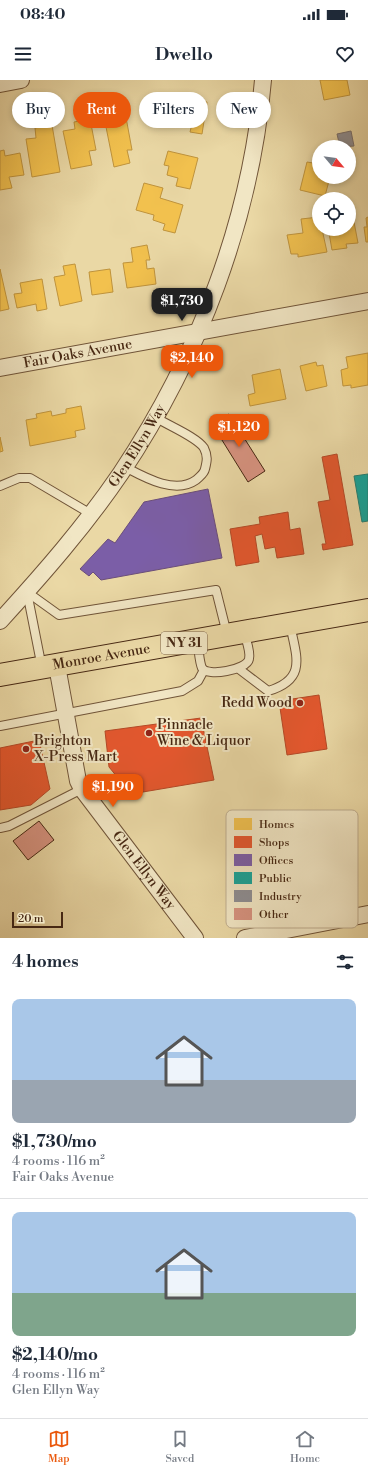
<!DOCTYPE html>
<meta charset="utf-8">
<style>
:root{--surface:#fff;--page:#f6f6f7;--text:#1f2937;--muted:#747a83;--line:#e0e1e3;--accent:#ea580c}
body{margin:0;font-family:"Libre Bodoni",serif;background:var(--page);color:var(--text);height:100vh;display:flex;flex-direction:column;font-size:15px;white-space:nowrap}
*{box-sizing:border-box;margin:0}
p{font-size:13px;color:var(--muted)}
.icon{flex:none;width:22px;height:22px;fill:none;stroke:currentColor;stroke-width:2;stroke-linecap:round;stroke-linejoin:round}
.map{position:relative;height:858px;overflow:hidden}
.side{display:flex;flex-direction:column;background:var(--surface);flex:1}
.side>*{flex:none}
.hud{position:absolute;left:12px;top:12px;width:344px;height:36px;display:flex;gap:8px}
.needle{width:26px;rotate:119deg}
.tools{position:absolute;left:312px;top:60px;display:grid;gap:8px}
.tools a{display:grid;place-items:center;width:44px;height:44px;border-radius:50%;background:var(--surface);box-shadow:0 2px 6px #0003;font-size:20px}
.scale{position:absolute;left:12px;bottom:10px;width:51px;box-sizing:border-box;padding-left:4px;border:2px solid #472813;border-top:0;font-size:11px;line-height:14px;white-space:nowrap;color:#472813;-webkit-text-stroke:3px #f1e6c4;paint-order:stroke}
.price{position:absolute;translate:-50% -34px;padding:0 9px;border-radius:8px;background:var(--accent);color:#fff;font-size:13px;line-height:26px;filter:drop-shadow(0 1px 2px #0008)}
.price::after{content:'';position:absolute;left:50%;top:24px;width:12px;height:9px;margin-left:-6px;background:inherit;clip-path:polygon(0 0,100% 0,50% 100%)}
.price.active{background:#222;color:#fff}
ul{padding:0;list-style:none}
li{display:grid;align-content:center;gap:8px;height:212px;padding:0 12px}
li+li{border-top:1px solid var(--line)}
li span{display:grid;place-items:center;height:124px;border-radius:8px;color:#555}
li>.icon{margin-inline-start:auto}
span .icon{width:72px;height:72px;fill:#fffc;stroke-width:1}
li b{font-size:17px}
h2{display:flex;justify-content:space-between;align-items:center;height:48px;padding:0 12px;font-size:17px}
.pill{padding:0 14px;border-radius:18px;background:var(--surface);box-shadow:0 2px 6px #0003;font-size:14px;line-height:36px}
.pill.active{background:var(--accent);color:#fff}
.status{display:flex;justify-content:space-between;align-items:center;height:28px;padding:0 20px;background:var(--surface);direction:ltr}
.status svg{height:11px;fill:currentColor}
header{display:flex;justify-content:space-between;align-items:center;height:52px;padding:0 12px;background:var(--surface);font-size:18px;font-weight:600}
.tabs{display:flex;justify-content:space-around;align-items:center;height:56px;border-top:1px solid var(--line);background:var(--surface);font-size:11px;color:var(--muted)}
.tabs a{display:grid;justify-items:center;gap:2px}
.tabs .active{color:var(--accent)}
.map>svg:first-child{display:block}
.homes{fill:#f2c14e;stroke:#bf933c}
.shops{fill:#e4572e;stroke:#b54926}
.offices{fill:#7b5ea7;stroke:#6b4e7b}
.public{fill:#17a398;stroke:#257e70}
.industry{fill:#8d8d92;stroke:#786f6c}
.building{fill:#d6927f;stroke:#472813}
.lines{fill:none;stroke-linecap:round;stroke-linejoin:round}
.service-casing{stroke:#705438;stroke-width:10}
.minor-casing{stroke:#705438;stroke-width:18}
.primary-casing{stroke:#472813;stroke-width:24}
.service{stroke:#f1e6c4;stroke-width:8}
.minor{stroke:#f1e6c4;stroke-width:16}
.primary{stroke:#ead8a5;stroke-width:22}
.poi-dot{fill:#8f2418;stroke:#f1e6c4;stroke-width:1.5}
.labels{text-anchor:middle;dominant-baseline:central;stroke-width:4;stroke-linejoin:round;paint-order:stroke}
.shield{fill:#f1e6c4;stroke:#7a6148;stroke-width:1}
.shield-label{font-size:13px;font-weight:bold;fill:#472813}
.street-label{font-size:14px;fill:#472813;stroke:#f1e6c4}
.poi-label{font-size:14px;fill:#472813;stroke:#f1e6c4;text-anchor:start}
.key{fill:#f1e6c4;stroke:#bead8f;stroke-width:1}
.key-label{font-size:11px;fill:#472813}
</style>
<div class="status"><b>08:40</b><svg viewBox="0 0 49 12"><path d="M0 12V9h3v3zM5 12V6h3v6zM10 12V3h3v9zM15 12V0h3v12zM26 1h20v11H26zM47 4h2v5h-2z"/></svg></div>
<header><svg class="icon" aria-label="menu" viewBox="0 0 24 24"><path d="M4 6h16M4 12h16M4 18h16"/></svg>Dwello<svg class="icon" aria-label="heart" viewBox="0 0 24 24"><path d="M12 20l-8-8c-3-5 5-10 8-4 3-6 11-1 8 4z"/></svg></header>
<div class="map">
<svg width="368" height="858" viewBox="0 0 368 858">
<rect width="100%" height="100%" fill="#ead8a5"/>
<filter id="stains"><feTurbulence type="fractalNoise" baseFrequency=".005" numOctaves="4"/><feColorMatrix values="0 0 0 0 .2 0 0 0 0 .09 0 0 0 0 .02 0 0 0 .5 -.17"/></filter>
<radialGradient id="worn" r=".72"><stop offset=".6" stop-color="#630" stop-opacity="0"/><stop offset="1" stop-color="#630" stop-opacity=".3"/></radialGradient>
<!-- homes -->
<g class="homes">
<path d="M 320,0 L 347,0 L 350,15 L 324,20 Z"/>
<path d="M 183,18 L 207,22 L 202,54 L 190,52 L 192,44 L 182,42 L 183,35 L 180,34 Z"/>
<path d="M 125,32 L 132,70 L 127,70 L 130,83 L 114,87 L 104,37 Z"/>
<path d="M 90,39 L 96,70 L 89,71 L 92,85 L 71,89 L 63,51 L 75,49 L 74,42 Z"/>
<path d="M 52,45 L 60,92 L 32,97 L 26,59 L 36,58 L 35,48 Z"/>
<path d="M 4,70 L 5,76 L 20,73 L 24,95 L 9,97 L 12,108 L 0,110 L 0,71 Z"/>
<path d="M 168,71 L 198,78 L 190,109 L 176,106 L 178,98 L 167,95 L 169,86 L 164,85 Z"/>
<path d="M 307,82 L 319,84 L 319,97 L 330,97 L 325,116 L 300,110 Z"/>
<path d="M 144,103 L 163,108 L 160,118 L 183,125 L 175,153 L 163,150 L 165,144 L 153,140 L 154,135 L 136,130 Z"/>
<path d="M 319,137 L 319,149 L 322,149 L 327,172 L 298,177 L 298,174 L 291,174 L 287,155 L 303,153 L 301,139 Z"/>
<path d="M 368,137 L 368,162 L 366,162 L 364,147 L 367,147 L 366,138 Z"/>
<path d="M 354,142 L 358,163 L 346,164 L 347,168 L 332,170 L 329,153 L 334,152 L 334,149 L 349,149 L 349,143 Z"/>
<path d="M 147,165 L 150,180 L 146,180 L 147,189 L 154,188 L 156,204 L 127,208 L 123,183 L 133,182 L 131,168 Z"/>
<path d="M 75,184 L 82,221 L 60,226 L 54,197 L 65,195 L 63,186 Z"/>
<path d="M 0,189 L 9,229 L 0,231 Z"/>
<path d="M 110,189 L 113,212 L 92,215 L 89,192 Z"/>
<path d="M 42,199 L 47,229 L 37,231 L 36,224 L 17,228 L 14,214 L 22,213 L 20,203 Z"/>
<path d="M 368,273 L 368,305 L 351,308 L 351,305 L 343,306 L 341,290 L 348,288 L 346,277 Z"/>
<path d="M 316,282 L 317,286 L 323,285 L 327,306 L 306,311 L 300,286 Z"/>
<path d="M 280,289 L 286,319 L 250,326 L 248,315 L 255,313 L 252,295 Z"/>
<path d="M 81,326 L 85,349 L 75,351 L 76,357 L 30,366 L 26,340 L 37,338 L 36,334 L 51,331 L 52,336 L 66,333 L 66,329 Z"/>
<path d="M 0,357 L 3,371 L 0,372 Z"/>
</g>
<!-- shops -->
<g class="shops">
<path d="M 337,374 L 353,465 L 323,470 L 322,464 L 326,464 L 318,422 L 330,420 L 322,377 Z"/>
<path d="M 288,432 L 290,450 L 300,448 L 304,474 L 277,478 L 275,467 L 265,469 L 262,454 L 255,456 L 259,482 L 236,486 L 230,449 L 260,444 L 259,437 Z"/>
<path d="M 319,615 L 327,669 L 287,675 L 279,621 Z"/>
<path d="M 201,638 L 214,700 L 131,714 L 109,687 L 105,651 Z"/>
<path d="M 39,660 L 50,709 L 31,725 L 0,730 L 0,668 Z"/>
</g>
<!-- offices -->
<path class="offices" d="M 208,409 L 222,478 L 101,500 L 93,492 L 89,496 L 80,489 L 108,459 L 115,463 L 144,422 Z"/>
<!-- public -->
<path class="public" d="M 368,394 L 368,441 L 362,442 L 354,396 Z"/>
<!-- industry -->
<path class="industry" d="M 351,51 L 354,66 L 340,67 L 337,54 Z"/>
<!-- building -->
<g class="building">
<path d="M 229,334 L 265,391 L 248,402 L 212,344 Z"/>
<path d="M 39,741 L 54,760 L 28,780 L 13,761 Z"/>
</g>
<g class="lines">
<defs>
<g id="service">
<path d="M 125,387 C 144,397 175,415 196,400 C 200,396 204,394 205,389 C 207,381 208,376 204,368 C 197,357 167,345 155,337"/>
<path d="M 0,406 L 19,398 L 30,398 L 91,434"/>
<path d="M 27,512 L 59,535 L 216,510 L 227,554"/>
<path d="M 27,512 L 42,588"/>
<path d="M 197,561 C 199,569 199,581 202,588 C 207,597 247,590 249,579 C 251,572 246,560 244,552"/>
<path d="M 239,589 L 268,611 C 308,599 296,576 290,544"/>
<path d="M 0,646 L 182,611 L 198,601 L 204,590"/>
<path d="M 0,748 L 9,746 L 82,709"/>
</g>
<g id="minor">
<path d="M 0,4 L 21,0"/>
<path id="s1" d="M 0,288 L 368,221"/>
<path id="s2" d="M 0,541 C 43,494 85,446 121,393 C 199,276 251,140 263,0"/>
<path id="s3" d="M 57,586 L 78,701 L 82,709 L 195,858"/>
<path d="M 245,858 L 368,834"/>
</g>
<g id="primary">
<path id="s4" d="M 0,595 L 368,530"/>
</g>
</defs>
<!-- service casing -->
<use href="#service" class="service-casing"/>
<!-- minor casing -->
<use href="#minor" class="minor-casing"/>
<!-- primary casing -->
<use href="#primary" class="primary-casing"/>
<!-- service -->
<use href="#service" class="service"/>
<!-- minor -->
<use href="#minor" class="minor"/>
<!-- primary -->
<use href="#primary" class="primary"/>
</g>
<!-- markers -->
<g class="poi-dot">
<circle cx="300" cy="623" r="4"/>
<circle cx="149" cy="653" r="4"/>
<circle cx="26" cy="669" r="4"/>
</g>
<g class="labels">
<!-- shield labels -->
<rect class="shield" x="161" y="552" width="46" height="22" rx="3"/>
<g class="shield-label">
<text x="184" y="563">NY 31</text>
</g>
<!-- street labels -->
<g class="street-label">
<text stroke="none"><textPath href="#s1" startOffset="79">Fair Oaks Avenue</textPath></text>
<text stroke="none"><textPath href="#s2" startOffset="223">Glen Ellyn Way</textPath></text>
<text stroke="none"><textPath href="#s4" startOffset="103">Monroe Avenue</textPath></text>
<text stroke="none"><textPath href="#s3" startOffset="228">Glen Ellyn Way</textPath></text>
</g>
<!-- poi labels -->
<g class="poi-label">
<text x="292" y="623" text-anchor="end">Redd Wood</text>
<text x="157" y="645">Pinnacle<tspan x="157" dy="16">Wine &amp; Liquor</tspan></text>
<text x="34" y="661">Brighton<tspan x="34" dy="16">X-Press Mart</tspan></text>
</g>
</g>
<!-- legend -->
<rect x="226" y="730" width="132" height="118" rx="6" class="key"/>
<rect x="234" y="738" width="18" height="12" fill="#f2c14e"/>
<rect x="234" y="756" width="18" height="12" fill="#e4572e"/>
<rect x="234" y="774" width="18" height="12" fill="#7b5ea7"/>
<rect x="234" y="792" width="18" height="12" fill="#17a398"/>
<rect x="234" y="810" width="18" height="12" fill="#8d8d92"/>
<rect x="234" y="828" width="18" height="12" fill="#d6927f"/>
<g class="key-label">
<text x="259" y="748">Homes</text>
<text x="259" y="766">Shops</text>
<text x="259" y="784">Offices</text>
<text x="259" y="802">Public</text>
<text x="259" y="820">Industry</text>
<text x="259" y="838">Other</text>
</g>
<rect width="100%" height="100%" filter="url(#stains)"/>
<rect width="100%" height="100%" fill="url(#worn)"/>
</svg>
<div class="tools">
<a><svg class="needle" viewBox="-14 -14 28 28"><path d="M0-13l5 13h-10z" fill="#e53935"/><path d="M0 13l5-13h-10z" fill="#747a83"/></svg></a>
<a><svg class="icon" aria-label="locate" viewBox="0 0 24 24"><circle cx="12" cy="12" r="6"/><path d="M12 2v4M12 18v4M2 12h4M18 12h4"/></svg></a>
</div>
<div class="scale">20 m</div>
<b class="price active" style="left:182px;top:242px">$1,730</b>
<b class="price" style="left:192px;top:299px">$2,140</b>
<b class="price" style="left:239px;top:368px">$1,120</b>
<b class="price" style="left:113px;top:728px">$1,190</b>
<div class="hud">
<a class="pill">Buy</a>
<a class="pill active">Rent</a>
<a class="pill">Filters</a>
<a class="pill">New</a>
</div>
</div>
<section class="side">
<h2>4 homes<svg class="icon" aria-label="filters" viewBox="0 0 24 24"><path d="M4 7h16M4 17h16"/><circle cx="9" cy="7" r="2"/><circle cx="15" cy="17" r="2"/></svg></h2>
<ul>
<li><span style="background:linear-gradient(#a9c7e8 65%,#9aa5b1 0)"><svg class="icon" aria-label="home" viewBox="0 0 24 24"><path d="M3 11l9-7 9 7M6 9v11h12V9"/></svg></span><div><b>$1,730/mo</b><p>4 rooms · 116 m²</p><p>Fair Oaks Avenue</p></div></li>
<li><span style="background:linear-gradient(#a9c7e8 65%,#7fa58c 0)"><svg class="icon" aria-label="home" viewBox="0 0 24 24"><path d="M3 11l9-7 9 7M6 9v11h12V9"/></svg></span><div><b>$2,140/mo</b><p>4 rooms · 116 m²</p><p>Glen Ellyn Way</p></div></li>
</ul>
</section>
<nav class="tabs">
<a class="active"><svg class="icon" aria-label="map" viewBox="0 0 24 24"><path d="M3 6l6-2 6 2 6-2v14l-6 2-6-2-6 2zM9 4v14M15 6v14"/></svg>Map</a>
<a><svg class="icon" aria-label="saved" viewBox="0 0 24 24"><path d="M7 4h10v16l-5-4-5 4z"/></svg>Saved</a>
<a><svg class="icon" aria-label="home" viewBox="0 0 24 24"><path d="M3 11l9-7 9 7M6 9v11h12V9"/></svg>Home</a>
</nav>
